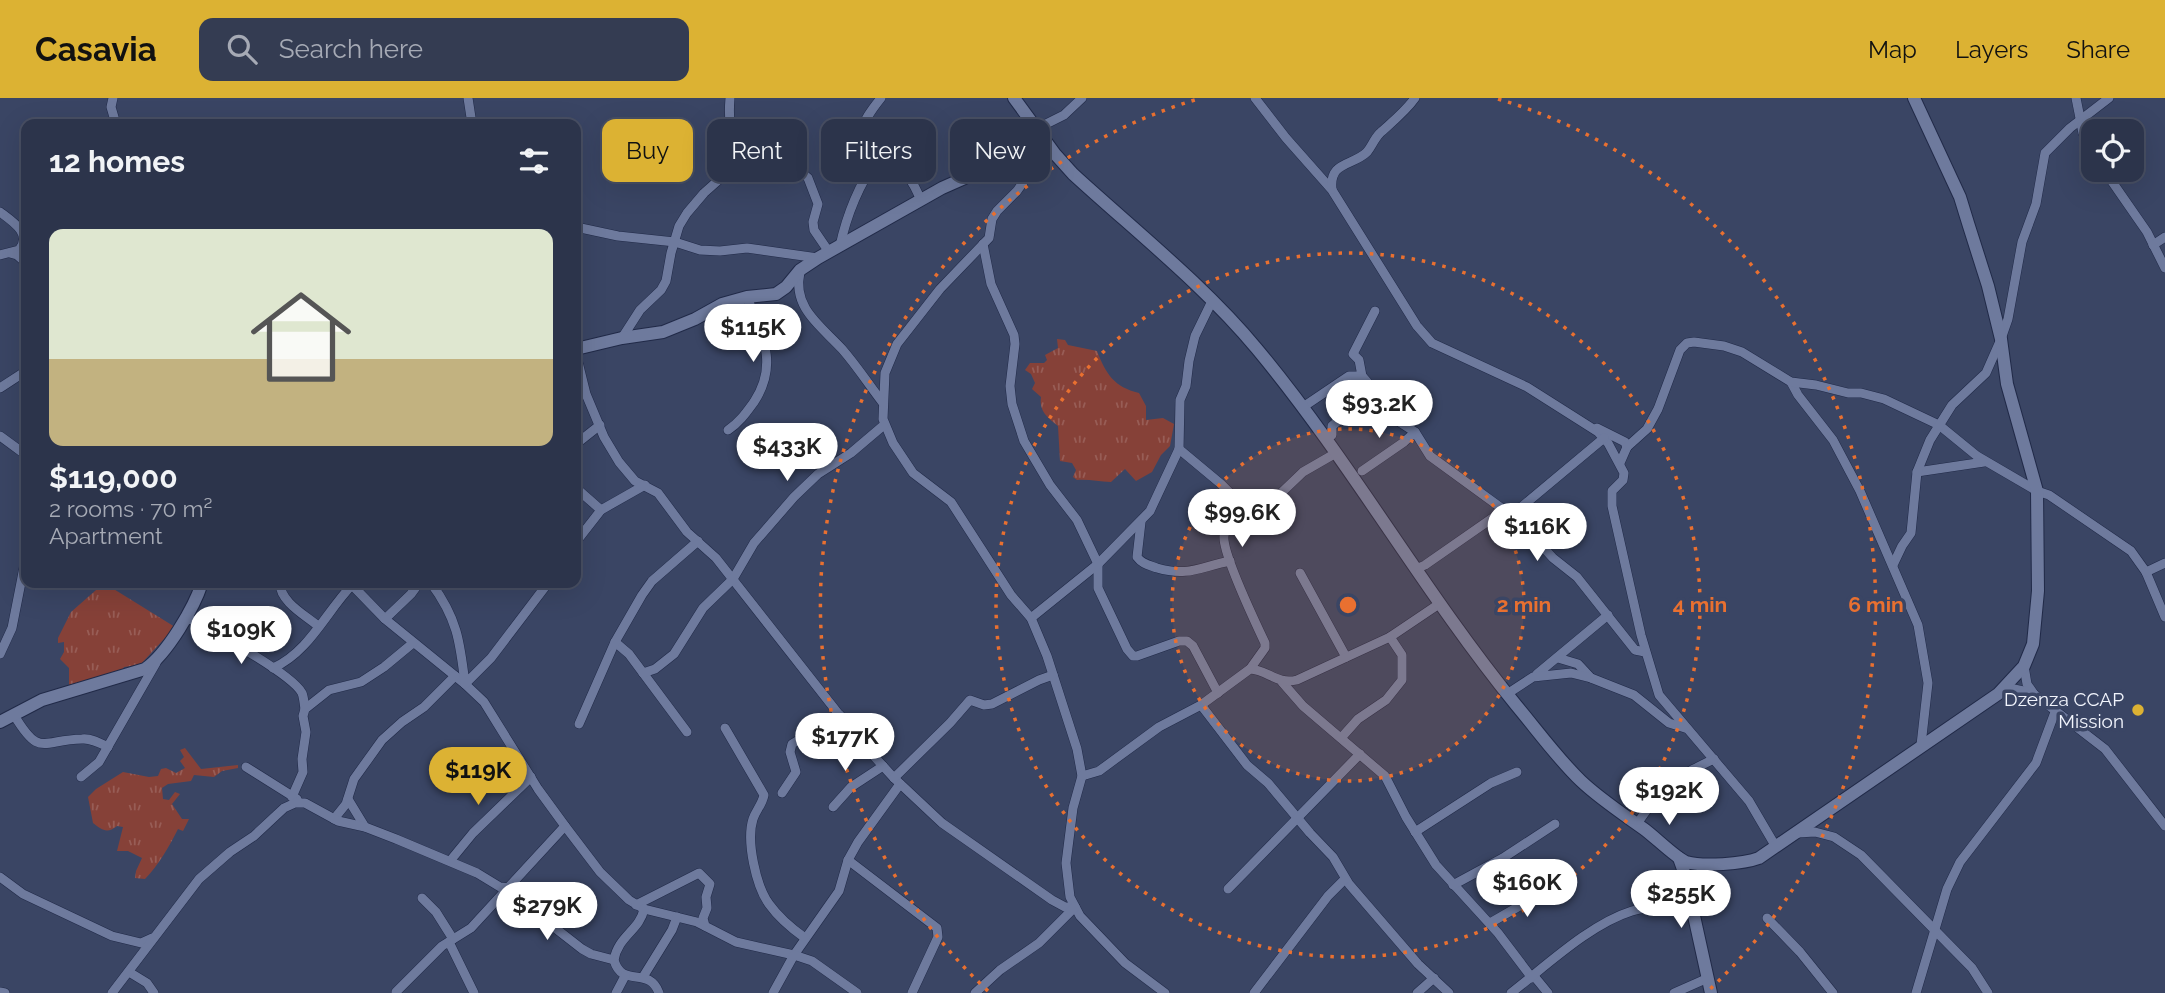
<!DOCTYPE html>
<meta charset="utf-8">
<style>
:root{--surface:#2c344b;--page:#343c52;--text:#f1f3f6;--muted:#a6aab5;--line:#484f63;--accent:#dcb233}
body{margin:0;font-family:Raleway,sans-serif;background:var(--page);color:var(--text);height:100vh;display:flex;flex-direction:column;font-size:26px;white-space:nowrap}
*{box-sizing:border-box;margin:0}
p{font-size:23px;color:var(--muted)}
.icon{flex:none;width:38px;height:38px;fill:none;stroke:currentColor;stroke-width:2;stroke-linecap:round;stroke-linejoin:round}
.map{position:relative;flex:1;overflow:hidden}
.sheet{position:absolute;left:21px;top:21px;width:560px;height:469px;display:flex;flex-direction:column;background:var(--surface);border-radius:14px;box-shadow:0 7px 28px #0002,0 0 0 2px var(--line)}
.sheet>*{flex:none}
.hud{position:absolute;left:602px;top:21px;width:665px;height:63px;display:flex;gap:14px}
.controls{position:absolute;left:2081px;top:21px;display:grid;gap:14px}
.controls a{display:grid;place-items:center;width:63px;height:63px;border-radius:14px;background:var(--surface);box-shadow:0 7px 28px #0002,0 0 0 2px var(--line);font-size:35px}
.price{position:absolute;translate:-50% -60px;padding:0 16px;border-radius:24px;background:#fff;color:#222;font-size:23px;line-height:46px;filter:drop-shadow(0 2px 4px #0008)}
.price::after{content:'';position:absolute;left:50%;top:42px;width:21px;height:16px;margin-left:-10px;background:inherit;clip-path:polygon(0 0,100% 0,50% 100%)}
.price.active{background:var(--accent);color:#111}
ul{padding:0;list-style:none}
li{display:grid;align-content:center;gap:14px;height:371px;padding:0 28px}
li span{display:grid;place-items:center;height:217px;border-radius:14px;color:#555}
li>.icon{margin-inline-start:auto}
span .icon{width:126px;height:126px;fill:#fffc;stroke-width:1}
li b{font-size:30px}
h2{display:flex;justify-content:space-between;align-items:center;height:84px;padding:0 28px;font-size:30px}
.pill{padding:0 24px;border-radius:14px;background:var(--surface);box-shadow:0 7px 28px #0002,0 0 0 2px var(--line);font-size:24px;line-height:63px}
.pill.active{background:var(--accent);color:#111}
header{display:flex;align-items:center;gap:42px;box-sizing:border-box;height:98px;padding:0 35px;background:var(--accent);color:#111}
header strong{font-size:33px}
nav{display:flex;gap:38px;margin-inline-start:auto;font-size:24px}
.search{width:490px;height:63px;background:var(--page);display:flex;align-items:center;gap:18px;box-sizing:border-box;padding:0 24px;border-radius:14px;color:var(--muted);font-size:26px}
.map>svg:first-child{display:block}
.grass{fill:url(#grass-tufts)}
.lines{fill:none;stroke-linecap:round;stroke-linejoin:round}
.street-casing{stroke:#212a48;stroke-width:10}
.secondary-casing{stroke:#212a48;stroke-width:14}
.street{stroke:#6e7a9d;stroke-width:9}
.secondary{stroke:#6e7a9d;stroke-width:12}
.ring{fill:none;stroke:#e97030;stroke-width:3.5;stroke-dasharray:3.5 7}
.poi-dot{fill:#dcb233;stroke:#3a4564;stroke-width:2.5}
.labels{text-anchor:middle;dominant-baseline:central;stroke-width:7;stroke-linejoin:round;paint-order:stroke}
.poi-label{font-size:19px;fill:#f1f4fc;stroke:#3a4564;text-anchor:end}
.centre{fill:#e97030;stroke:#3a4564;stroke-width:3.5}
.ring-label{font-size:21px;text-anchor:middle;font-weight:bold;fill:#e97030;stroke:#3a4564;stroke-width:7;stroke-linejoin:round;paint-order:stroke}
</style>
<header>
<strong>Casavia</strong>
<div class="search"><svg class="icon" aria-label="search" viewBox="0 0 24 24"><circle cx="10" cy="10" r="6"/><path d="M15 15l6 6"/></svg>Search here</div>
<nav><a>Map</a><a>Layers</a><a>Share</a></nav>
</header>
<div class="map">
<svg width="2165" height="895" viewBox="0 0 2165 895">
<defs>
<pattern id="grass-tufts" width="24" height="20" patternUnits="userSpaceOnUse" patternTransform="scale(1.75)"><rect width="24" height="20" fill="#864138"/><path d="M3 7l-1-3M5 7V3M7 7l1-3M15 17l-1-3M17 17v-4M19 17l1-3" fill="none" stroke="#985d56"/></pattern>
</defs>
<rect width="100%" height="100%" fill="#3a4564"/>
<!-- grass -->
<g class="grass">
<path d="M 1057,241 L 1065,242 L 1068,247 L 1097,253 C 1106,276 1114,289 1139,295 L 1146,308 L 1146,322 L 1163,320 L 1174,326 L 1170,348 L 1161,357 L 1152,374 L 1136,383 L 1125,371 L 1111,384 C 1099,384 1089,381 1077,382 L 1073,379 L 1076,372 L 1072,365 L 1060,363 L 1058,328 C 1047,319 1039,313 1041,299 L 1032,291 L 1035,285 L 1031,276 L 1025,272 L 1030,265 L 1044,265 L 1047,262 L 1045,257 L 1058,250 Z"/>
<path d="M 104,485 L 175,529 L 140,567 L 124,569 L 119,578 L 69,588 L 69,570 L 60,561 L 64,554 L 64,544 L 58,545 L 58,540 L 71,514 Z"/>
<path d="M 185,650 L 201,671 L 238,667 L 238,670 L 222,673 L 214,679 L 194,677 L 191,683 L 168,686 L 162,690 L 163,701 L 169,702 L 175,694 L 180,696 L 172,706 L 182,721 L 189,721 L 183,733 L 178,731 C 170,747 158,768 145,781 L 135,780 L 136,773 L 142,760 L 128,753 L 117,753 L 123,729 L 117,728 C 107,736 102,732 93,725 L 88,699 L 96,691 L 123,674 L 149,679 L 158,678 L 161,671 L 166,670 L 176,675 L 185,670 L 180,663 L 184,659 L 180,652 Z"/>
</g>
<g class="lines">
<defs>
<g id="street">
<path d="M 113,0 L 111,9 L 116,26"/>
<path d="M 468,0 L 472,26"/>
<path d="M 881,0 C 861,25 850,42 883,63 C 890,67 897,69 903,74 C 912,80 916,92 921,102"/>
<path d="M 1255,0 L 1286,40 L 1332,92 L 1417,228 L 1432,245 L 1527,289 L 1598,334 L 1608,345 L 1624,375 L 1623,382 L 1612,393 L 1612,408 L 1641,537 L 1659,597 L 1749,703 L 1776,749"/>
<path d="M 2076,0 L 2083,35 L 2093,54"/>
<path d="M 1036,31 L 1064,17 L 1082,0"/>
<path d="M 742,54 L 769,55 L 792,67 L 808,80 L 818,106 L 813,124 L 814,132 L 829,154"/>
<path d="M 1055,56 L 1045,57 L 1038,63 L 1017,93 L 997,113 L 992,121 L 989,140 L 940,191 L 897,246 L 885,275 L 883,321 L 893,345 L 913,375 L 951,404 L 1011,497 L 1031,520 L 1047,558 L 1077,651 L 1082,678 L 1073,710 L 1066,765 L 1070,799 L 1080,818 L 1125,865 L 1165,895"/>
<path d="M 2104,72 L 2147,134 L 2165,170"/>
<path d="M 862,84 L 863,43"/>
<path d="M 1332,91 C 1329,63 1353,68 1367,54 C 1372,48 1374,41 1380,35 C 1392,24 1405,14 1415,0"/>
<path d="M 0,114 C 12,123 33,136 19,152 L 0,157"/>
<path d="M 576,129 L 618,138 L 675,144 L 700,152 L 720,153 L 747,150 L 818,160"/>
<path d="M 983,146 L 991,186 L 1014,237 L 1015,246 L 1010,288 L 1012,306 L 1024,343 L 1050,387 L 1077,422 L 1098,466 L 1098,490 L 1127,551 L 1133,558 L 1137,558 L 1179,543 L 1187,543 L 1193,548 L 1218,595"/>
<path d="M 2153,147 L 2165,139"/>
<path d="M 840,148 C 847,115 859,87 878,59"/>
<path d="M 10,155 L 17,157 L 26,165"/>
<path d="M 800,174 C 792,210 821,228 842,251 C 857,268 869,287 883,305"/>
<path d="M 622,240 L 640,212 L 661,192 L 666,183 L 671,155 L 679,128 L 687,115 L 704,95 L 741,62 C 744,52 735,45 732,35 C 729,24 729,12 730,0"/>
<path d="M 576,256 L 586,296 L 604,339 L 619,364 L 635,383 L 658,395 L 687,434 L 716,460 L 859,642 L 894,680 L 942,725 L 1052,802 L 1065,809 L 1075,809"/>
<path d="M 1791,284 L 1798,297 L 1833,342 L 1860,393 L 1918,527 L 1928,585 L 1921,647"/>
<path d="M 0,290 L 26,273"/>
<path d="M 1303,309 L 1349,278 L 1362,278 L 1359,262 L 1353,256 L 1375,213"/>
<path d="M 1387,316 L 1415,334 L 1430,358 L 1504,412 L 1513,416 L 1553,460 L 1577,479 L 1635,552 L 1645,554"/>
<path d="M 1597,330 L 1625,344 L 1627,349 L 1620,365"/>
<path d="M 728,332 C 739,325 746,315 754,304 C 779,266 762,237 747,199"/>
<path d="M 0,338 L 26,357"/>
<path d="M 1326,341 L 1332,337 L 1332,328 C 1356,307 1356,312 1387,316 L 1385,304 L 1362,278"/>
<path d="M 576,346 L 600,327"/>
<path d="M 1627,349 L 1647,331 L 1658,311 L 1680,252 L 1687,245 L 1694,244 L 1724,248 L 1742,254 L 1791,284 L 1816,287 L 1848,295 L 1861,295 L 1884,301 L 1939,327 L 1977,358 L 2037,393 L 2049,397 L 2131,453 L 2146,474 L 2165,519"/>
<path d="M 1179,351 L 1221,386 L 1237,402 C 1236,422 1226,423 1224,438 C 1222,454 1256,526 1265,545 L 1265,550 L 1250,571"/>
<path d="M 1362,373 L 1404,344 L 1415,334"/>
<path d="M 1917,374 L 1984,364"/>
<path d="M 576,390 L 601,412"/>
<path d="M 1513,416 L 1604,340"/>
<path d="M 1235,418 L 1247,416 L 1279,397 L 1303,374 L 1336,355"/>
<path d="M 1141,424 L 1137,459 C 1142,466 1149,467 1157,470 C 1188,479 1200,469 1230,463"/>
<path d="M 576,444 L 601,412 L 645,387"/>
<path d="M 1893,467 L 1902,448 L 1911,435 L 1917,374 L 1930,342 L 1952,307 L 1986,275 L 2001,241 L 2008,221 L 2022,144 L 2036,106 L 2045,55 L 2070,30 L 2109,0"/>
<path d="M 1416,471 L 1425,467 L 1504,412"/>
<path d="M 2146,474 L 2165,465"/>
<path d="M 1300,475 L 1346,559"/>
<path d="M 280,485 C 280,504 305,517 318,528"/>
<path d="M 350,485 L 385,521 L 465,586 L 484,604 L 538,691 L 565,728 L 600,774 L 629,802 L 644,811 L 697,824 L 736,844 L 794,857 L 839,793 L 848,762 L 858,744 L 900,686"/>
<path d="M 431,485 C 457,520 460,543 465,586 L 491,560 L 548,485"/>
<path d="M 185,519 C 207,529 292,576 302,595 C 304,600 304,606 305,611"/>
<path d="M 1031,520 L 1098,466 L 1150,413 L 1179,351 L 1180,302 L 1186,288 L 1189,263 L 1195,238 L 1212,203"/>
<path d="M 385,521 L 411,496 L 419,485"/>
<path d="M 615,544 L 629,556 L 687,634"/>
<path d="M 0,556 L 12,530 L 26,459"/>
<path d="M 1558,560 L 1578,566 L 1591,580"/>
<path d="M 2024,568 L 2027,586 L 2034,596 L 2105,651 L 2165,728"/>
<path d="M 273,570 C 309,554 326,514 352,487"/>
<path d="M 643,575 L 655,571 L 674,556 L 703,510 L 733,481 L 754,445 L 794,399 L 818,376 L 851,355 L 884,327"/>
<path d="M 1537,576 L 1608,517"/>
<path d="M 1282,584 L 1303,608 L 1385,678 L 1406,719 L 1436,767 L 1498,835 L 1532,880"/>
<path d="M 2002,594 L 2014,591 L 2033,595"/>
<path d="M 1507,596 L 1533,579 L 1571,575 L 1591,580 L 1634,597 L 1669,625 L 1685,630"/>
<path d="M 1201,607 L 1247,667 L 1268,685 L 1310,735 L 1333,759 L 1349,786 L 1418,866 L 1449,895"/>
<path d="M 14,617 C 40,660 41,642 82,641 C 91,640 100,645 108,649"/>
<path d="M 579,626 L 615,544 L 642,497 L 652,483 L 698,443"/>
<path d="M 725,630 L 764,697 C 762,707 756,712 753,721 C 746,743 756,788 769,806 C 779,820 791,830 805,840"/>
<path d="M 1341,640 L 1358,621 L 1386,602 L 1402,582 L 1402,557 L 1390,539"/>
<path d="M 246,669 L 297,701"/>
<path d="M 1082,678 L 1099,673 L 1159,629 L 1201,607 L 1250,571 C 1268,572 1277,587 1297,582 L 1390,539 L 1439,506"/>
<path d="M 81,679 L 99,664 L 156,565"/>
<path d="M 894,680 L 950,625 L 970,602 L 984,607 L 992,606 L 1039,582 L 1053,577"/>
<path d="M 782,695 L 796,674 L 790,654 L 792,646 L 840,617"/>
<path d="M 292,699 L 303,674 L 302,661 L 306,634 L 303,618 L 305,611 L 329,592 L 361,584 L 384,569 L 413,545"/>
<path d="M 348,701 L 365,729"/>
<path d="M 833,709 L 851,689 L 883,668"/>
<path d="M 334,721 L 346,706 L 354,681 L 382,642 L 402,624 L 424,609 L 455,578"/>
<path d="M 1637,726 C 1664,686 1671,682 1714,661"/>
<path d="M 1415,734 L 1491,685 L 1517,674"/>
<path d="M 1798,735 L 1815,734 L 1834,739 L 1861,757 L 1972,870 L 1988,895"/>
<path d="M 848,762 L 937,830 L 938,839 L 912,895"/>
<path d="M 450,763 L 473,735 L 531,679"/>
<path d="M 0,779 L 23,796 L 112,838 L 141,845 L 152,840"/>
<path d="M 1453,787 L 1503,760 L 1555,726"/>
<path d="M 1228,791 L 1360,656"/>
<path d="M 422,800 L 436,814 L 453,841"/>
<path d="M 636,807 L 699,775 L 710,786 L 706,799 L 707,810 L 703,820 L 705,828"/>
<path d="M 644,811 C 640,832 618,838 614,862 C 622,891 649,867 659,895"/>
<path d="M 1767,820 L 1800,854 L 1833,895"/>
<path d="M 1490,825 L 1549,791"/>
<path d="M 449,844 L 474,895"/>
<path d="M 129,874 L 147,885 L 154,895"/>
<path d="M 1534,878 L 1548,895"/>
<path d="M 643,879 L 672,832 L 677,819"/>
<path d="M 0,894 L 5,895"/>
<path d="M 396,894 L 442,848 L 471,830 L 565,728"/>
<path d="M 112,895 L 199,781 L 230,754 L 254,738 L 284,710 L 295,705 L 305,705 L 338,723 L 365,729 L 396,741 L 477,775 L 500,789 L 510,790 L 514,798 L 582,851 L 591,856 L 614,862"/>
<path d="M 616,895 L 625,878"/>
<path d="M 773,895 L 794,857 L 812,863 L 857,895"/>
<path d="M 975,895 L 1000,872 L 1039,845 L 1075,809"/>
<path d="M 1254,895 L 1328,798 L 1345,781"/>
<path d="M 1417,895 L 1434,880"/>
<path d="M 1511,895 C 1546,868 1590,826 1632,813 C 1651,807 1672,809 1691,805"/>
<path d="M 1674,895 L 1708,880"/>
<path d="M 1916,895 L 1947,791 L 1960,764 L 2036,665 L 2055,614"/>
</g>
<g id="secondary">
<path d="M 1014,0 L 1055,56 L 1073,76 C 1134,132 1204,187 1257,251 C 1351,364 1423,493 1516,607 C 1537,632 1557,660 1581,683 C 1600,701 1623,716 1644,731 C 1655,739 1676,760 1686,764 C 1703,769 1743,766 1759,760 L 1998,596 L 2024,568 L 2033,546 L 2038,493 L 2037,393 L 2007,286 L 2001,241 L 1988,188 L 1968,125 L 1960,99 L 1914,0"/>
<path d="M 576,251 L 622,240 L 663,234 L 695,221 L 722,206 L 747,199 L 776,196 L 786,189 L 800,172 L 818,160 L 942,90 L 1003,63 L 1033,55 L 1045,43"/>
<path d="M 0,624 L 42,602 L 145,571 C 167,556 194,510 202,485"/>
<path d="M 1679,760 L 1685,777 L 1711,895"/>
</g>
</defs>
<!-- street casing -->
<use href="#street" class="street-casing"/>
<!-- secondary casing -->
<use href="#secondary" class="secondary-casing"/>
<!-- street -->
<use href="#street" class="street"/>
<!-- secondary -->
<use href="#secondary" class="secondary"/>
</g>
<!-- distance rings -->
<circle cx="1348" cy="507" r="176" fill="#e97030" fill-opacity=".12"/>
<g class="ring">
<circle cx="1348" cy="507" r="176"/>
<circle cx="1348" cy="507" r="352"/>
<path d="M988 893A528 528 0 0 1 1198 1M1498 1A528 528 0 0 1 1708 893"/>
</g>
<!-- markers -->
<circle class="poi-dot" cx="2138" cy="612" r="7"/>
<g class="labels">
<!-- poi labels -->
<g class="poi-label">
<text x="2124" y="601">Dzenza CCAP<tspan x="2124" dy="22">Mission</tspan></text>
</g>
</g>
<circle cx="1348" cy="507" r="10" class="centre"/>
<g class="ring-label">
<text x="1524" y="514">2 min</text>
<text x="1700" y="514">4 min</text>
<text x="1876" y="514">6 min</text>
</g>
</svg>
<div class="controls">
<a><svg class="icon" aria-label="locate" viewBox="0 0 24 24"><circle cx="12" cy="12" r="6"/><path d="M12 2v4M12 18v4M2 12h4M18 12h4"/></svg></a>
</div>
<b class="price" style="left:753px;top:266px">$115K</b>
<b class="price" style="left:1379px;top:342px">$93.2K</b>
<b class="price" style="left:787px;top:385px">$433K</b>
<b class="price" style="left:1242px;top:451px">$99.6K</b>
<b class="price" style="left:1537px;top:465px">$116K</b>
<b class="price" style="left:241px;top:568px">$109K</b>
<b class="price" style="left:845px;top:675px">$177K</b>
<b class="price active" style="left:478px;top:709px">$119K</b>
<b class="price" style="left:1669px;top:729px">$192K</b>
<b class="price" style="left:1527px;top:821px">$160K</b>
<b class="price" style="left:1681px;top:832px">$255K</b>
<b class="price" style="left:547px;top:844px">$279K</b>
<div class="hud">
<a class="pill active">Buy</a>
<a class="pill">Rent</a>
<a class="pill">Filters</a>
<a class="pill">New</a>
</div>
<section class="sheet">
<h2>12 homes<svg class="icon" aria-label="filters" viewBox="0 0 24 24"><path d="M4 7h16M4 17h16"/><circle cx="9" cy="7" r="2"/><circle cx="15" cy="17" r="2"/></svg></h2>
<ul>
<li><span style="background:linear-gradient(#dfe7d0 60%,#c2b280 0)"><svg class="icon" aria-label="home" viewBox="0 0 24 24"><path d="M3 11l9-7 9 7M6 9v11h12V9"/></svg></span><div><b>$119,000</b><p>2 rooms · 70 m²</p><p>Apartment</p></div></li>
</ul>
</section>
</div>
